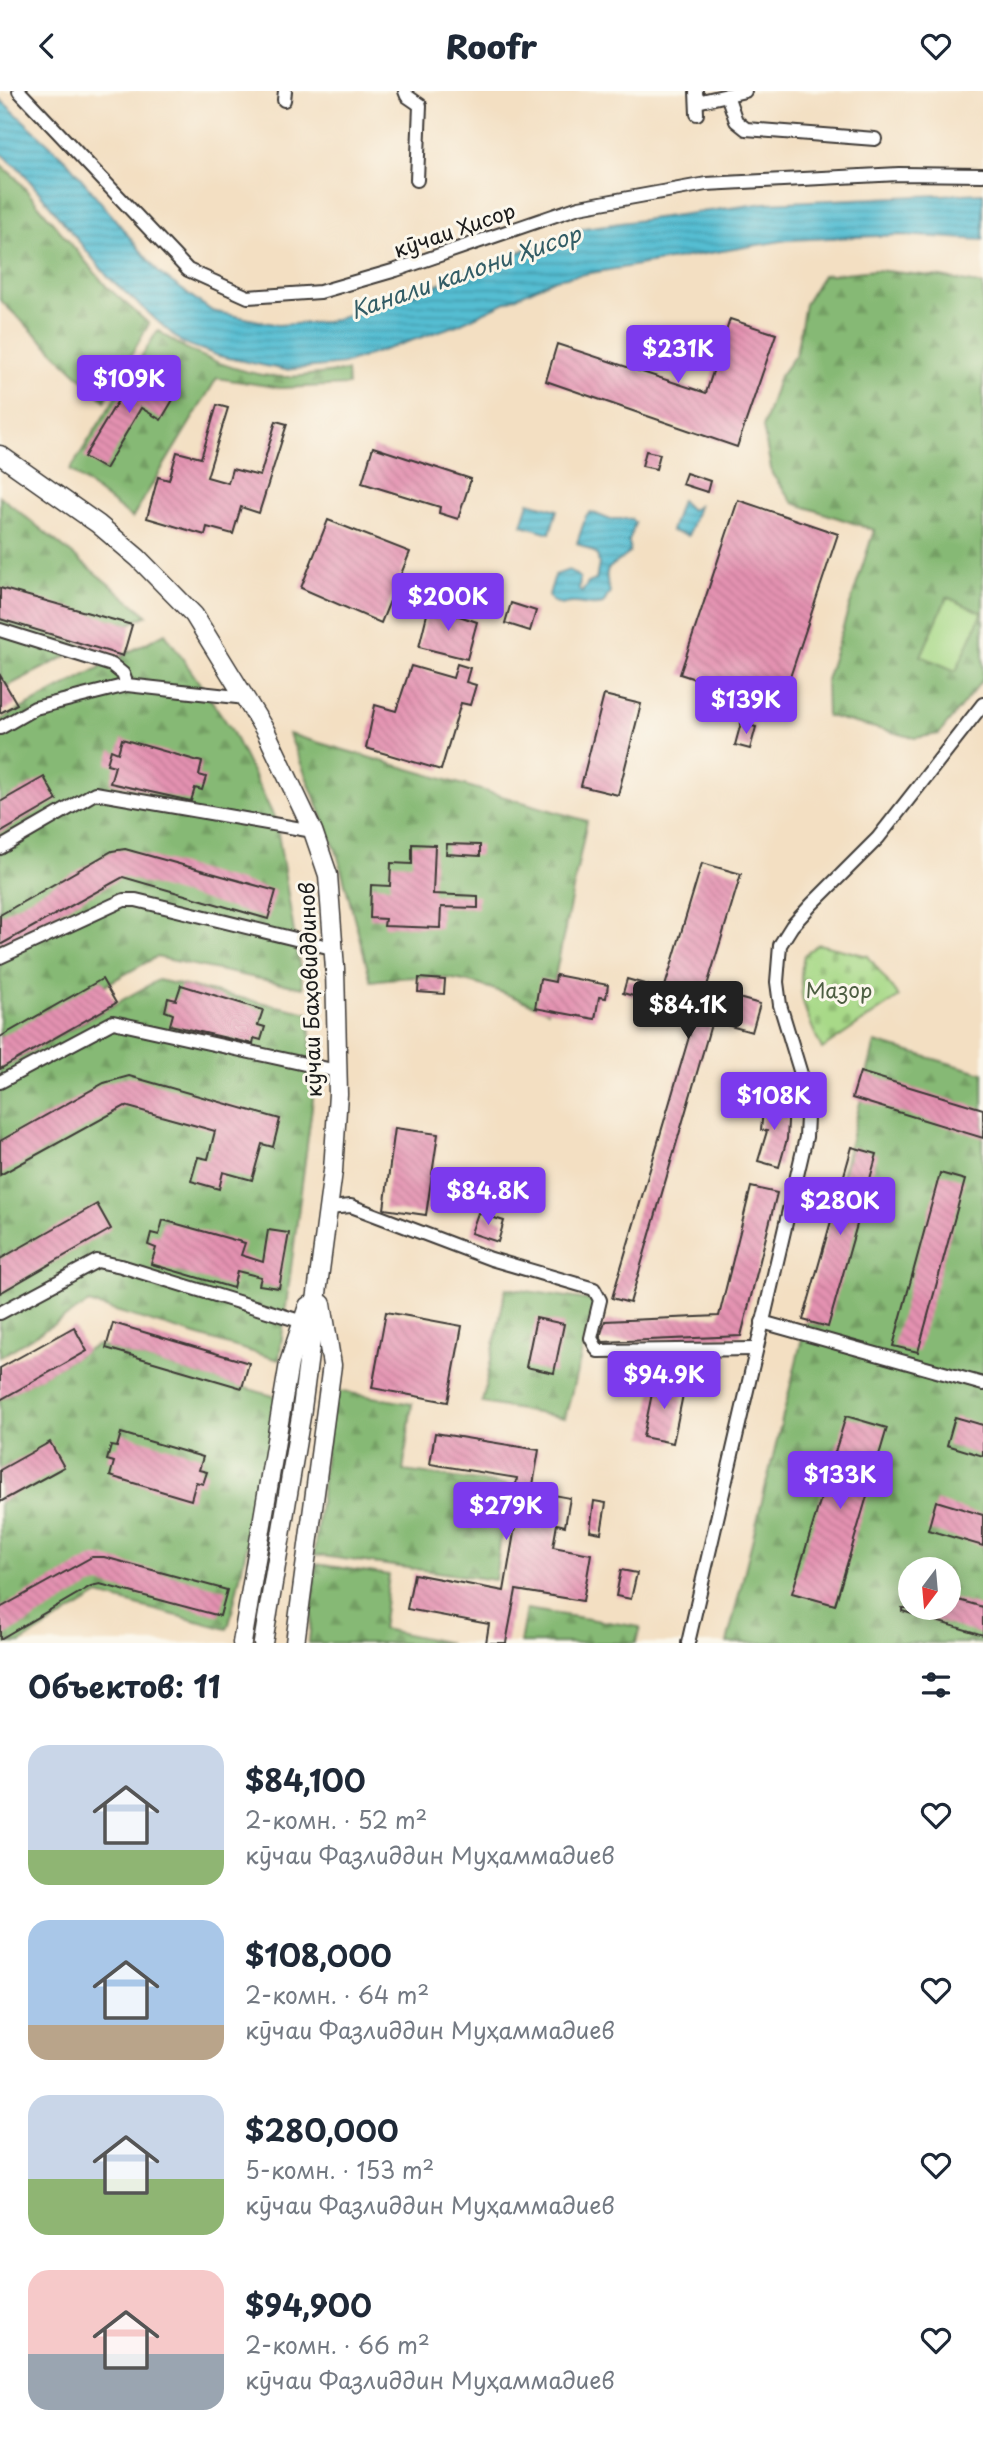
<!DOCTYPE html>
<html lang="ru">
<meta charset="utf-8">
<style>
:root{--surface:#fff;--page:#f2f2f3;--text:#1f2937;--muted:#747a83;--accent:#7c3aed}
body{margin:0;font-family:"Playpen Sans",sans-serif;background:var(--page);color:var(--text);height:100vh;display:flex;flex-direction:column;font-size:26px;white-space:nowrap}
*{box-sizing:border-box;margin:0}
p{font-size:23px;color:var(--muted)}
.icon{flex:none;width:38px;height:38px;fill:none;stroke:currentColor;stroke-width:2;stroke-linecap:round;stroke-linejoin:round}
.map{position:relative;height:1552px;overflow:hidden}
.sheet{display:flex;flex-direction:column;background:var(--surface);flex:1}
.sheet>*{flex:none}
.needle{width:46px;rotate:196deg}
.fabs{position:absolute;left:898px;top:1466px;display:grid;gap:14px}
.fabs a{display:grid;place-items:center;width:63px;height:63px;border-radius:50%;background:var(--surface);box-shadow:0 4px 18px #0003;font-size:35px}
.price{position:absolute;translate:-50% -60px;padding:0 16px;border-radius:7px;background:var(--accent);color:#fff;font-size:23px;line-height:46px;filter:drop-shadow(0 2px 4px #0008)}
.price::after{content:'';position:absolute;left:50%;top:42px;width:21px;height:16px;margin-left:-10px;background:inherit;clip-path:polygon(0 0,100% 0,50% 100%)}
.price.on{background:#222;color:#fff}
ul{padding:0;list-style:none}
li{display:flex;align-items:center;gap:21px;height:175px;padding:0 28px}
li span{display:grid;place-items:center;flex:none;width:196px;height:140px;border-radius:21px;color:#555}
li>.icon{margin-inline-start:auto}
span .icon{width:84px;height:84px;fill:#fffc;stroke-width:1}
li b{font-size:30px}
h2{display:flex;justify-content:space-between;align-items:center;height:84px;padding:0 28px;font-size:30px}
header{display:flex;justify-content:space-between;align-items:center;height:91px;padding:0 28px;background:var(--surface);font-size:32px;font-weight:800}
.map>svg:first-child{display:block}
.forest{fill:url(#forest-firs);stroke:#516a48;stroke-width:2;fill-rule:evenodd}
.cemetery{fill:url(#cemetery-stones);stroke:#627a52;stroke-width:2}
.garden{fill:#a8d988;stroke:#627a52;stroke-width:2}
.water{fill:url(#water-rules);stroke:#386c77;stroke-width:2}
.building{fill:url(#building-back-hatch)}
.lines{fill:none;stroke-linecap:round;stroke-linejoin:round}
.street-casing{stroke:#3c3935;stroke-width:16}
.secondary-casing{stroke:#3c3935;stroke-width:21}
.street{stroke:#fff;stroke-width:12}
.secondary{stroke:#fff;stroke-width:18}
.labels{text-anchor:middle;dominant-baseline:central;stroke-width:6;stroke-linejoin:round;paint-order:stroke}
.street-label{font-size:21px;fill:#1c1c1c;stroke:#fbf7ec}
.park-label{font-size:21px;fill:#4d5e42;stroke:#fbf7ec}
.water-label{font-size:23px;font-style:italic;fill:#325c65;stroke:#fbf7ec}
</style>
<header><svg class="icon" aria-label="back" viewBox="0 0 24 24"><path d="M15 5l-7 7 7 7"/></svg>Roofr<svg class="icon" aria-label="heart" viewBox="0 0 24 24"><path d="M12 20l-8-8c-3-5 5-10 8-4 3-6 11-1 8 4z"/></svg></header>
<div class="map">
<svg width="983" height="1552" viewBox="0 0 983 1552">
<defs>
<pattern id="forest-firs" width="22" height="20" patternUnits="userSpaceOnUse" patternTransform="scale(1.75)"><rect width="22" height="20" fill="#86b974"/><path d="M5 1l3.5 6h-7zM16 11l3.5 6h-7z" fill="#739e64"/></pattern>
<pattern id="cemetery-stones" width="16" height="16" patternUnits="userSpaceOnUse" patternTransform="scale(1.75)"><rect width="16" height="16" fill="#a8d988"/><path d="M2 7V4a2 2 0 0 1 4 0v3zM10 15v-3a2 2 0 0 1 4 0v3z" fill="#90ba75"/></pattern>
<pattern id="water-rules" width="6" height="5" patternUnits="userSpaceOnUse" patternTransform="scale(1.75)"><rect width="6" height="5" fill="#54bdd2"/><path d="M0 2.5h6" fill="none" stroke="#4599aa"/></pattern>
<pattern id="building-back-hatch" width="6" height="6" patternUnits="userSpaceOnUse" patternTransform="scale(1.75)"><rect width="6" height="6" fill="#e391b0"/><path d="M-1 5l2 2M0 0l6 6M5-1l2 2" fill="none" stroke="#c27c97"/></pattern>
</defs>
<rect width="100%" height="100%" fill="#fbf7ec"/>
<filter id="ink" filterUnits="userSpaceOnUse"><feTurbulence type="fractalNoise" baseFrequency=".0143" numOctaves="2"/><feDisplacementMap in="SourceGraphic" scale="14" xChannelSelector="R" yChannelSelector="G"/><feConvolveMatrix kernelMatrix="1 2 1 2 8 2 1 2 1" color-interpolation-filters="sRGB"/></filter>
<filter id="wash" filterUnits="userSpaceOnUse"><feTurbulence type="fractalNoise" baseFrequency=".00686" numOctaves="4" result="noise"/><feDisplacementMap in="SourceGraphic" scale="28" xChannelSelector="R" yChannelSelector="G"/><feGaussianBlur stdDeviation="1.57" result="paint"/><feColorMatrix in="noise" values="0 0 0 0 0 0 0 0 0 0 0 0 0 0 0 0 0 1.4 0 .05"/><feComposite in="paint" operator="in"/></filter>
<g filter="url(#wash)">
<rect width="100%" height="100%" fill="#f3dfc2"/>
<!-- forest -->
<g class="forest">
<path d="M 0,73 L 16,87 L 106,195 L 149,233 L 105,310 L 0,209 Z"/>
<path d="M 876,179 L 941,186 L 983,194 L 983,588 L 939,643 L 915,647 L 827,625 L 826,589 L 874,439 L 793,412 L 772,383 L 763,336 L 778,288 L 796,263 L 805,213 L 823,184 Z"/>
<path d="M 158,239 C 187,263 249,287 288,286 C 307,285 327,282 347,280 L 348,294 L 281,297 L 217,287 L 132,427 L 70,379 Z"/>
<path d="M 0,405 L 147,524 L 0,599 Z"/>
<path d="M 165,542 L 231,638 L 276,730 L 303,897 L 156,866 L 0,952 L 0,629 Z"/>
<path d="M 289,643 L 587,730 L 548,920 C 476,890 450,879 371,890 L 337,762 Z"/>
<path d="M 158,889 L 309,922 L 313,1008 L 279,1269 L 89,1212 L 0,1266 L 0,978 Z"/>
<path d="M 875,951 L 983,982 L 983,1552 L 727,1552 ZM 910,1479 L 948,1479 L 948,1517 L 910,1517 Z"/>
<path d="M 506,1197 L 595,1210 L 565,1327 L 482,1312 Z"/>
<path d="M 97,1254 L 280,1307 L 229,1534 L 227,1538 L 99,1504 L 20,1552 L 0,1552 L 0,1308 Z"/>
<path d="M 333,1299 L 412,1313 L 403,1380 L 508,1394 L 495,1489 L 314,1464 Z"/>
<path d="M 316,1473 L 389,1484 L 382,1538 L 450,1552 L 309,1552 Z"/>
<path d="M 526,1518 L 640,1536 L 636,1552 L 520,1552 Z"/>
</g>
<!-- cemetery -->
<path class="cemetery" d="M 818,853 L 868,865 L 899,906 L 822,958 C 806,923 795,904 804,864 Z"/>
<!-- garden -->
<path class="garden" d="M 947,506 L 982,522 L 956,580 L 921,565 Z"/>
<!-- water -->
<g class="water">
<path d="M 0,8 L 67,70 L 159,182 L 212,220 L 278,234 L 326,231 L 398,209 L 577,138 L 766,112 L 983,102 L 983,149 L 901,144 L 787,149 L 555,188 L 457,234 L 343,273 L 285,279 L 219,265 L 181,251 L 108,186 L 21,79 L 0,62 Z"/>
<path d="M 681,409 L 691,419 L 698,415 L 688,445 L 671,440 Z"/>
<path d="M 529,411 L 557,419 L 550,442 L 522,434 Z"/>
<path d="M 591,421 L 608,428 L 631,428 L 635,432 L 629,450 L 630,461 C 613,479 600,470 610,501 L 603,513 C 589,518 578,508 561,514 L 552,510 L 549,504 L 555,484 L 569,479 L 580,487 L 579,499 L 582,501 L 588,492 L 596,489 L 599,473 L 597,463 L 577,452 L 586,425 Z"/>
</g>
<g id="blocks">
<!-- building -->
<g class="building">
<path d="M 730,228 L 776,243 L 737,356 L 546,290 L 557,253 L 706,302 Z"/>
<path d="M 137,278 L 177,302 L 161,329 L 141,317 L 105,378 L 84,366 Z"/>
<path d="M 217,314 L 228,317 L 207,386 L 228,392 L 232,378 L 260,385 L 276,330 L 287,333 L 259,422 L 241,416 L 233,443 L 207,436 L 205,444 L 147,427 L 158,386 L 169,389 L 177,361 L 201,367 Z"/>
<path d="M 373,356 L 471,388 L 458,428 L 439,422 L 440,416 L 362,392 Z"/>
<path d="M 646,360 L 660,363 L 656,378 L 642,375 Z"/>
<path d="M 686,382 L 710,390 L 707,401 L 682,393 Z"/>
<path d="M 738,409 L 838,443 L 780,616 L 680,583 Z"/>
<path d="M 328,429 L 410,461 L 381,532 L 301,497 Z"/>
<path d="M 0,497 L 132,534 L 123,565 L 0,528 Z"/>
<path d="M 511,512 L 536,520 L 530,540 L 505,532 Z"/>
<path d="M 429,515 L 477,531 L 467,568 L 419,556 Z"/>
<path d="M 457,573 L 470,577 L 466,591 L 476,594 L 470,614 L 461,612 L 441,679 L 366,657 L 375,614 L 396,620 L 411,575 L 453,587 Z"/>
<path d="M 0,584 L 17,613 L 0,622 Z"/>
<path d="M 604,604 L 641,613 L 618,704 L 581,695 Z"/>
<path d="M 741,632 L 756,636 L 750,658 L 735,654 Z"/>
<path d="M 122,648 L 202,671 L 199,684 L 206,686 L 202,699 L 195,697 L 191,710 L 110,692 L 115,675 L 107,673 L 111,659 L 118,662 Z"/>
<path d="M 44,686 L 57,709 L 0,742 L 0,711 Z"/>
<path d="M 412,753 L 435,754 L 433,803 L 478,805 L 478,817 L 441,816 L 440,837 L 384,835 L 385,828 L 370,827 L 371,794 L 390,795 L 391,772 L 412,773 Z"/>
<path d="M 447,753 L 480,754 L 480,765 L 446,763 Z"/>
<path d="M 125,758 L 276,800 L 268,828 L 123,786 L 0,854 L 0,824 L 112,760 Z"/>
<path d="M 702,772 L 741,783 L 706,898 L 760,913 L 752,941 L 712,930 L 630,1212 L 612,1207 L 699,912 L 663,902 Z"/>
<path d="M 556,884 L 608,894 L 606,907 L 599,906 L 595,928 L 535,917 L 540,888 L 555,891 Z"/>
<path d="M 419,887 L 445,889 L 444,903 L 418,901 Z"/>
<path d="M 102,888 L 116,912 L 0,978 L 0,946 Z"/>
<path d="M 627,888 L 648,894 L 644,908 L 623,902 Z"/>
<path d="M 181,894 L 263,919 L 258,934 L 265,936 L 261,949 L 254,947 L 253,953 L 170,934 L 173,923 L 165,920 L 168,907 L 176,909 Z"/>
<path d="M 860,981 L 983,1018 L 983,1047 L 852,1007 Z"/>
<path d="M 129,985 L 280,1028 L 273,1056 L 262,1053 L 252,1089 L 223,1081 L 219,1098 L 191,1090 L 198,1066 L 208,1068 L 215,1040 L 125,1015 L 0,1084 L 0,1050 L 104,992 Z"/>
<path d="M 764,1010 L 789,1012 L 787,1048 L 779,1076 L 758,1070 L 767,1040 L 761,1039 Z"/>
<path d="M 395,1037 L 438,1043 L 426,1124 L 384,1118 Z"/>
<path d="M 852,1056 L 877,1063 L 828,1236 L 803,1229 Z"/>
<path d="M 940,1082 L 965,1089 L 918,1261 L 893,1255 Z"/>
<path d="M 751,1096 L 777,1102 L 741,1245 L 603,1251 L 600,1246 L 605,1230 L 719,1225 Z"/>
<path d="M 97,1113 L 111,1138 L 0,1202 L 0,1168 Z"/>
<path d="M 478,1122 L 504,1130 L 498,1151 L 471,1142 Z"/>
<path d="M 163,1129 L 245,1152 L 241,1164 L 263,1171 L 268,1139 L 289,1142 L 279,1197 L 259,1194 L 261,1186 L 237,1180 L 233,1197 L 151,1173 L 156,1157 L 148,1154 L 151,1142 L 159,1144 Z"/>
<path d="M 386,1221 L 462,1235 L 448,1311 L 372,1297 Z"/>
<path d="M 536,1227 L 564,1233 L 554,1282 L 526,1276 Z"/>
<path d="M 113,1232 L 249,1272 L 242,1297 L 106,1257 Z"/>
<path d="M 74,1236 L 87,1260 L 0,1309 L 0,1277 Z"/>
<path d="M 655,1288 L 685,1294 L 673,1352 L 643,1346 Z"/>
<path d="M 846,1325 L 887,1337 L 835,1514 L 792,1502 Z"/>
<path d="M 955,1326 L 983,1334 L 983,1365 L 947,1354 Z"/>
<path d="M 121,1342 L 203,1366 L 199,1379 L 207,1381 L 203,1393 L 196,1391 L 191,1409 L 110,1385 L 114,1371 L 107,1369 L 111,1355 L 117,1356 Z"/>
<path d="M 435,1342 L 539,1359 L 532,1400 L 570,1407 L 565,1435 L 557,1433 L 553,1456 L 591,1463 L 583,1510 L 516,1499 L 506,1552 L 486,1552 L 489,1533 L 407,1518 L 414,1483 L 504,1500 L 516,1430 L 510,1429 L 517,1387 L 430,1373 Z"/>
<path d="M 50,1351 L 64,1376 L 0,1411 L 0,1379 Z"/>
<path d="M 594,1410 L 606,1412 L 601,1442 L 590,1440 Z"/>
<path d="M 936,1410 L 983,1424 L 983,1455 L 928,1439 Z"/>
<path d="M 92,1466 L 104,1466 L 227,1499 L 220,1525 L 100,1493 L 91,1495 L 0,1548 L 0,1517 Z"/>
<path d="M 621,1479 L 637,1482 L 631,1508 L 616,1505 Z"/>
<path d="M 948,1506 L 983,1516 L 983,1544 L 902,1520 L 902,1517 L 948,1517 Z"/>
</g>
</g>
</g>
<g filter="url(#ink)">
<use href="#blocks" fill-opacity="0" stroke="#3c3935" stroke-width="2"/>
<g class="lines">
<defs>
<g id="street">
<path d="M 19,0 L 188,179 L 248,206 L 320,201 L 396,179 L 579,116 L 706,93 L 899,83 L 983,84"/>
<path d="M 405,0 L 407,5 L 420,14 L 417,89"/>
<path d="M 696,0 L 697,23"/>
<path d="M 727,4 L 736,30 L 746,38 L 875,48"/>
<path d="M 284,9 L 285,0"/>
<path d="M 697,11 L 745,0"/>
<path d="M 0,539 L 112,574 L 123,583 L 127,594 L 246,607"/>
<path d="M 0,637 L 35,617 L 127,594"/>
<path d="M 0,757 L 95,702 L 313,740"/>
<path d="M 0,866 L 124,809 L 136,809 L 332,857"/>
<path d="M 0,991 L 113,931 L 337,980"/>
<path d="M 328,1117 L 351,1115 L 491,1168 L 594,1198 L 600,1209 L 591,1247 L 598,1260 L 756,1258"/>
<path d="M 0,1222 L 97,1170 L 121,1175 L 303,1231"/>
<path d="M 762,1231 L 983,1293"/>
<path d="M 688,1552 L 806,1046 L 808,1006 L 780,914 L 777,891 L 780,854 L 792,835 L 812,813 L 878,747 L 983,613"/>
</g>
<g id="secondary">
<path d="M 0,364 L 98,433 L 138,467 L 194,524 L 266,641 L 313,740 L 328,784 L 335,878 L 338,1003 L 333,1080 L 301,1325 L 263,1552"/>
<path d="M 242,1552 L 289,1272 L 308,1215"/>
<path d="M 295,1552 L 332,1274 L 322,1213"/>
</g>
</defs>
<!-- street casing -->
<use href="#street" class="street-casing"/>
<!-- secondary casing -->
<use href="#secondary" class="secondary-casing"/>
<!-- street -->
<use href="#street" class="street"/>
<!-- secondary -->
<use href="#secondary" class="secondary"/>
</g>
</g>
<g class="labels">
<!-- street labels -->
<g class="street-label">
<text transform="translate(454 138) rotate(-19)">кӯчаи Ҳисор</text>
<text transform="translate(309 899) rotate(-92)">кӯчаи Баҳовиддинов</text>
</g>
<!-- park labels -->
<g class="park-label">
<text x="839" y="898">Мазор</text>
</g>
<!-- water labels -->
<g class="water-label">
<text transform="translate(465 180) rotate(-19)">Канали калони Ҳисор</text>
</g>
</g>
</svg>
<div class="fabs">
<a><svg class="needle" viewBox="-14 -14 28 28"><path d="M0-13l5 13h-10z" fill="#e53935"/><path d="M0 13l5-13h-10z" fill="#747a83"/></svg></a>
</div>
<b class="price" style="left:678px;top:294px">$231K</b>
<b class="price" style="left:129px;top:324px">$109K</b>
<b class="price" style="left:448px;top:542px">$200K</b>
<b class="price" style="left:746px;top:645px">$139K</b>
<b class="price on" style="left:688px;top:950px">$84.1K</b>
<b class="price" style="left:774px;top:1041px">$108K</b>
<b class="price" style="left:488px;top:1136px">$84.8K</b>
<b class="price" style="left:840px;top:1146px">$280K</b>
<b class="price" style="left:664px;top:1320px">$94.9K</b>
<b class="price" style="left:840px;top:1420px">$133K</b>
<b class="price" style="left:506px;top:1451px">$279K</b>
</div>
<section class="sheet">
<h2>Объектов: 11<svg class="icon" aria-label="filters" viewBox="0 0 24 24"><path d="M4 7h16M4 17h16"/><circle cx="9" cy="7" r="2"/><circle cx="15" cy="17" r="2"/></svg></h2>
<ul>
<li><span style="background:linear-gradient(#c9d6e8 75%,#8fb573 0)"><svg class="icon" aria-label="home" viewBox="0 0 24 24"><path d="M3 11l9-7 9 7M6 9v11h12V9"/></svg></span><div><b>$84,100</b><p>2-комн. · 52 m²</p><p>кӯчаи Фазлиддин Муҳаммадиев</p></div><svg class="icon" aria-label="heart" viewBox="0 0 24 24"><path d="M12 20l-8-8c-3-5 5-10 8-4 3-6 11-1 8 4z"/></svg></li>
<li><span style="background:linear-gradient(#a9c7e8 75%,#b9a48a 0)"><svg class="icon" aria-label="home" viewBox="0 0 24 24"><path d="M3 11l9-7 9 7M6 9v11h12V9"/></svg></span><div><b>$108,000</b><p>2-комн. · 64 m²</p><p>кӯчаи Фазлиддин Муҳаммадиев</p></div><svg class="icon" aria-label="heart" viewBox="0 0 24 24"><path d="M12 20l-8-8c-3-5 5-10 8-4 3-6 11-1 8 4z"/></svg></li>
<li><span style="background:linear-gradient(#c9d6e8 60%,#8fb573 0)"><svg class="icon" aria-label="home" viewBox="0 0 24 24"><path d="M3 11l9-7 9 7M6 9v11h12V9"/></svg></span><div><b>$280,000</b><p>5-комн. · 153 m²</p><p>кӯчаи Фазлиддин Муҳаммадиев</p></div><svg class="icon" aria-label="heart" viewBox="0 0 24 24"><path d="M12 20l-8-8c-3-5 5-10 8-4 3-6 11-1 8 4z"/></svg></li>
<li><span style="background:linear-gradient(#f6c9c9 60%,#9aa5b1 0)"><svg class="icon" aria-label="home" viewBox="0 0 24 24"><path d="M3 11l9-7 9 7M6 9v11h12V9"/></svg></span><div><b>$94,900</b><p>2-комн. · 66 m²</p><p>кӯчаи Фазлиддин Муҳаммадиев</p></div><svg class="icon" aria-label="heart" viewBox="0 0 24 24"><path d="M12 20l-8-8c-3-5 5-10 8-4 3-6 11-1 8 4z"/></svg></li>
</ul>
</section>
